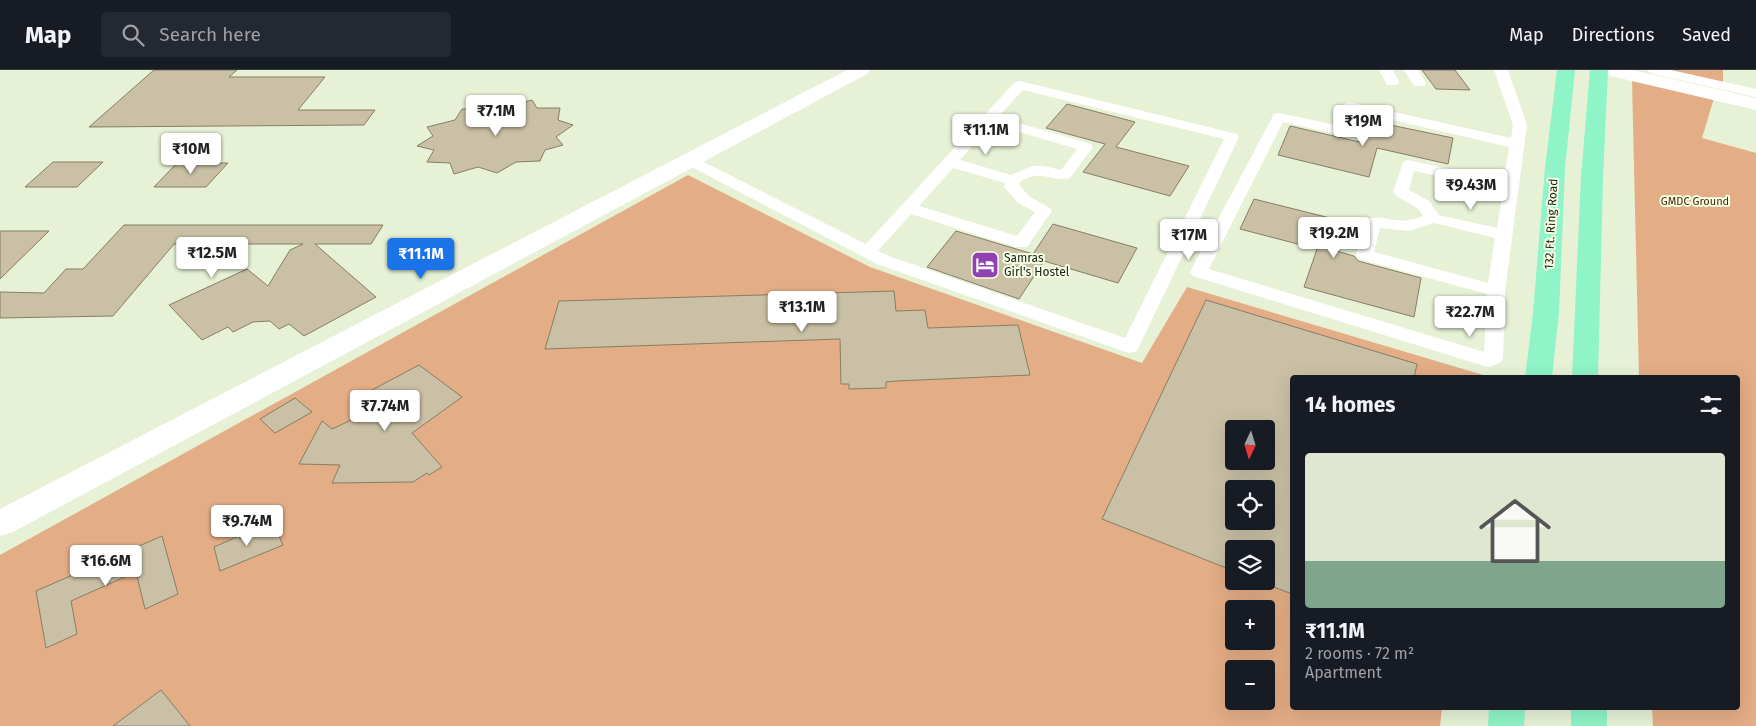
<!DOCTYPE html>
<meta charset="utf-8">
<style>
:root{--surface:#171b24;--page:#242831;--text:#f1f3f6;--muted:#9ea1a6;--line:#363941;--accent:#1a73e8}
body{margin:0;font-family:"Fira Sans",sans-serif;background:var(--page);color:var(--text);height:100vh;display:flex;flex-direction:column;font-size:19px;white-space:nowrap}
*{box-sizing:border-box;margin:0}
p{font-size:16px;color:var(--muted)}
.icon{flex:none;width:28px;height:28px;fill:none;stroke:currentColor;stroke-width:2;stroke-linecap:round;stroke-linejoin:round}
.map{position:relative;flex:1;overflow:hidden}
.details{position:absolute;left:1290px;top:305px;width:450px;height:335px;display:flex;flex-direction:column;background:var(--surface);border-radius:5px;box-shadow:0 5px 20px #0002}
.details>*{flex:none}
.needle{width:32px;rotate:184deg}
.fabs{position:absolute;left:1225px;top:350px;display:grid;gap:10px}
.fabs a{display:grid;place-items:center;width:50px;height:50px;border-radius:5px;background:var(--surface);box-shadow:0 5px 20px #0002;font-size:25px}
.price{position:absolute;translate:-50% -42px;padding:0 11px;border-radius:5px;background:#fff;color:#222;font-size:16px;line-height:32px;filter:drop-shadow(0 1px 2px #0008)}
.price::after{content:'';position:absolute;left:50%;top:30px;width:15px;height:11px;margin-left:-8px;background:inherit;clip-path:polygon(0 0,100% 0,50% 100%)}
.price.current{background:var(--accent);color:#fff}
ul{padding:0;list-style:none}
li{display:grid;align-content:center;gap:10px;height:265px;padding:0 15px}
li+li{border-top:1px solid var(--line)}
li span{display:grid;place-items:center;height:155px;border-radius:5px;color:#555}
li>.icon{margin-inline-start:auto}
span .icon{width:90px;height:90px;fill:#fffc;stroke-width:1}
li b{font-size:21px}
h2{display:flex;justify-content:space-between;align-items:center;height:60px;padding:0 15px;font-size:21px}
header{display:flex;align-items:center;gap:30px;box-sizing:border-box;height:70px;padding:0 25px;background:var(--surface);border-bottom:1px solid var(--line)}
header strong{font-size:24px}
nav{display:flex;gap:28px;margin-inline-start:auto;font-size:18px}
.search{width:350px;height:45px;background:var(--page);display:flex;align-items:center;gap:12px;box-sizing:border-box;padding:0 18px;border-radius:5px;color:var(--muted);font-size:19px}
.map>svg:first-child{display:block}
.green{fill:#e3ad86;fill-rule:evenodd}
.building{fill:#c9c0a5;stroke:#867e65;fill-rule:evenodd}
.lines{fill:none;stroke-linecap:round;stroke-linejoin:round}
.street{fill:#fff;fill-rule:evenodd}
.secondary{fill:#fff;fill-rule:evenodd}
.primary{fill:#8ff4c7;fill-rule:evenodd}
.labels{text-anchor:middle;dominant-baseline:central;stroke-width:4;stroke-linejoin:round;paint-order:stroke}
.far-park-label{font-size:11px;fill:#4c2603;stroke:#f4ffe4}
.street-label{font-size:12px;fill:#21251b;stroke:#f4ffe4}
.poi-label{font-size:12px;fill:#21251b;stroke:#f4ffe4;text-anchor:start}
</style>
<header>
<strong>Map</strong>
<div class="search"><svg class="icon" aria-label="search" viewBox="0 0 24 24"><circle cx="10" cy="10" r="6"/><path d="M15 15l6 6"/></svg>Search here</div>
<nav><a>Map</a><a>Directions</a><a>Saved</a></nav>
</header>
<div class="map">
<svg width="1756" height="656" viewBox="0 0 1756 656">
<rect width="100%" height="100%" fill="#e6f1d6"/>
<!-- green -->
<g class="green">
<path d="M 1661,0 L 1723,0 L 1723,16 Z"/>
<path d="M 1632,11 L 1714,28 L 1702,68 L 1756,83 L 1756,656 L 1653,656 L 1652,638 L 1738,638 L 1738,308 L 1639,307 Z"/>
<path d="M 688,105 L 870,197 L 1142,293 L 1187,217 L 1490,307 L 1292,308 L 1292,638 L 1442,638 L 1440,656 L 0,656 L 0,485 ZM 1234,359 L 1266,359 L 1266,391 L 1234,391 ZM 1234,419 L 1266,419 L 1266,451 L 1234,451 ZM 1234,479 L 1266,479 L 1266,511 L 1234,511 ZM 1234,539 L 1266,539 L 1266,571 L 1234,571 ZM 1234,599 L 1266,599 L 1266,631 L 1234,631 Z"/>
</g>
<!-- building -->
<g class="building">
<path d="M 154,0 L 237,0 L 229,7 L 325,7 L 298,40 L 375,40 L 364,55 L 89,57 Z"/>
<path d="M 1422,0 L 1455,0 L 1470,20 L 1436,19 Z"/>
<path d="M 498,30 L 514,35 L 532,30 L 537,38 L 560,38 L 558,50 L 573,55 L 556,67 L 563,75 L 545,80 L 540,91 L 516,92 L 497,103 L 478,97 L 454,104 L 450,93 L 427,92 L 434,80 L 417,76 L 433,66 L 427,57 L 455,50 L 462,39 L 482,39 Z"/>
<path d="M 1067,34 L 1135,52 L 1116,77 L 1189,96 L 1170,126 L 1083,102 L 1105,74 L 1046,58 Z"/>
<path d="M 1371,51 L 1453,68 L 1448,94 L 1377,78 L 1369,107 L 1278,85 L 1290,56 L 1364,73 Z"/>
<path d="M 53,92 L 103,92 L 77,117 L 25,117 Z"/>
<path d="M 177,93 L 228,93 L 206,117 L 154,117 Z"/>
<path d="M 1254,129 L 1342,151 L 1333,180 L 1354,186 L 1358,191 L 1421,208 L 1414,247 L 1304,217 L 1317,179 L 1240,159 Z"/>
<path d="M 1053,154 L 1137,178 L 1118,213 L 1044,191 L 1019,229 L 927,197 L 956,161 L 1033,184 Z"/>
<path d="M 124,155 L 383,155 L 371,174 L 315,174 L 376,227 L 304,266 L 289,254 L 279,259 L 270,251 L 253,252 L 233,262 L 228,257 L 202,270 L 169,235 L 247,199 L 268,216 L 290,180 L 303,174 L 174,174 L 113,246 L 0,248 L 0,222 L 44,223 L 66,199 L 83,199 Z"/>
<path d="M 0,161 L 49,161 L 0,209 Z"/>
<path d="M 894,221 L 896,241 L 925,240 L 928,258 L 1018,255 L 1030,305 L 897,311 L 886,312 L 886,318 L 849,319 L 849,314 L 841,314 L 840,269 L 545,279 L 559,231 Z"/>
<path d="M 1206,230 L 1417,294 L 1414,308 L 1292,308 L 1292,524 L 1266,514 L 1266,479 L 1234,479 L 1234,501 L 1102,449 ZM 1234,359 L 1266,359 L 1266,391 L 1234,391 ZM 1234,419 L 1266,419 L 1266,451 L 1234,451 Z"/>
<path d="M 419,295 L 462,327 L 412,363 L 442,397 L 429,405 L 427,403 L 413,412 L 332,413 L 340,395 L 299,394 L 322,351 L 332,359 L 360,346 L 357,328 Z"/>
<path d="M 295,328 L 312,342 L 275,363 L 260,349 Z"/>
<path d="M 273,453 L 283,475 L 220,501 L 214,477 L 239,466 L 240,469 Z"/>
<path d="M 162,466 L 178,524 L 145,539 L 136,502 L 71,531 L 77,564 L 46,578 L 36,521 Z"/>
<path d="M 161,620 L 190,656 L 113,656 Z"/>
</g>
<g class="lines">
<!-- street -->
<g class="street">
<path d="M 1379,0 L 1393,0 L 1399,12 L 1397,15 L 1387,15 Z"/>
<path d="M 1404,0 L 1418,0 L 1426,13 L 1424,16 L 1414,16 Z"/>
<path d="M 1494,0 L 1508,0 L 1527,55 L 1505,221 L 1503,288 L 1500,293 L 1488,297 L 1481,295 L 1193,206 L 1190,202 L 1274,44 L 1279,43 L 1336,55 L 1342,36 L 1349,32 L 1511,68 L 1513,55 ZM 1354,41 L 1509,77 L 1504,111 L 1408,90 L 1403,92 L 1393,122 C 1401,133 1417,132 1423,146 C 1398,157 1387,144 1367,149 L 1356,185 L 1359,189 L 1487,224 L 1484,282 L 1209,199 L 1283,52 L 1341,65 L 1346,64 ZM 1414,101 L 1503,120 L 1497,158 L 1439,145 L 1429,131 L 1409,120 ZM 1434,153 L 1495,168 L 1488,213 L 1374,182 L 1380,158 L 1409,161 Z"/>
<path d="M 1646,0 L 1671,0 L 1756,19 L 1756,27 L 1653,4 Z"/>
<path d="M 1020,11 L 1237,64 L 1239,67 L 1137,281 L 1130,283 L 1123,281 L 877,194 L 684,93 L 681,90 L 684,87 L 694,87 L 866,174 L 1015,12 ZM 1023,20 L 1224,69 L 1125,268 L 889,186 L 878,181 L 911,144 L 1015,177 L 1027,177 L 1052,141 L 1050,138 L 1030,127 L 1020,116 L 1020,112 C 1041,98 1052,113 1070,108 L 1093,77 L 1091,74 L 998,47 ZM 992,54 L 1077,79 L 1061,100 L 1044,96 L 1032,96 L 1011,105 L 960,90 ZM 953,98 L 1005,113 L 1004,117 L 1018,133 L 1035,142 L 1017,166 L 919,136 Z"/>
</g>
<!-- secondary -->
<g class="secondary">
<path d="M 847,0 L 870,0 L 867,4 L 11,463 L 0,466 L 0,439 Z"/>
<path d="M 1599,0 L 1632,0 L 1756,28 L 1756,40 L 1602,4 Z"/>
</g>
<!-- primary -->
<g class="primary">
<path d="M 1557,0 L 1575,0 L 1565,98 L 1559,243 L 1552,308 L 1525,308 L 1533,243 L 1545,98 Z"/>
<path d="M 1590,0 L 1608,0 L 1603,107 L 1598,308 L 1572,308 L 1581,107 Z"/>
<path d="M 1489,638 L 1525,638 L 1524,656 L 1488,656 Z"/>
<rect x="1571" y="638" width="36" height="18"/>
</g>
</g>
<!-- icons -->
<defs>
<symbol id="hotel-square" viewBox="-11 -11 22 22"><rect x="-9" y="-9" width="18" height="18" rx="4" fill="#9042b2" stroke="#f4ffe4"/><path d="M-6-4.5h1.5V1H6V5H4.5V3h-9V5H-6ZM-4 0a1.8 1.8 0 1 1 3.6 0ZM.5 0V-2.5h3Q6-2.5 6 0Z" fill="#fff"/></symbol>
</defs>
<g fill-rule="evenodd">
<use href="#hotel-square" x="969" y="179" width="32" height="32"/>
</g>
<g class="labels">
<!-- far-park labels -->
<g class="far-park-label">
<text x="1695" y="131">GMDC Ground</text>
</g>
<!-- street labels -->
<g class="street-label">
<text transform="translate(1551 154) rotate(-87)">132 Ft. Ring Road</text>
</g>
<!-- poi labels -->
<g class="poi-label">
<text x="1004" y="188">Samras<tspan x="1004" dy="14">Girl's Hostel</tspan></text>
</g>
</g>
</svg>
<div class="fabs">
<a><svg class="needle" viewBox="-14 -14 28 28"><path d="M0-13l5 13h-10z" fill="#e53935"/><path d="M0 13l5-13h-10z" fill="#9ea1a6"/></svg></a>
<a><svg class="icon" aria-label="locate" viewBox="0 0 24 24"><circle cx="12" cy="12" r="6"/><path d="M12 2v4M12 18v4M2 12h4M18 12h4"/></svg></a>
<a><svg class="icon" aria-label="layers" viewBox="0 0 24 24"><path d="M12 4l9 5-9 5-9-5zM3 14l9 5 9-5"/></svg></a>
<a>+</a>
<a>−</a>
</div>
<b class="price" style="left:496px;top:67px">₹7.1M</b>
<b class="price" style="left:1363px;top:77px">₹19M</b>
<b class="price" style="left:986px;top:86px">₹11.1M</b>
<b class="price" style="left:191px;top:105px">₹10M</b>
<b class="price" style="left:1471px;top:141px">₹9.43M</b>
<b class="price" style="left:1334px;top:189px">₹19.2M</b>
<b class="price" style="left:1189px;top:191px">₹17M</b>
<b class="price" style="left:212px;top:209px">₹12.5M</b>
<b class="price current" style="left:421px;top:210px">₹11.1M</b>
<b class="price" style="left:802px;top:263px">₹13.1M</b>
<b class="price" style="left:1470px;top:268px">₹22.7M</b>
<b class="price" style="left:385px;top:362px">₹7.74M</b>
<b class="price" style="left:247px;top:477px">₹9.74M</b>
<b class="price" style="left:106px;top:517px">₹16.6M</b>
<section class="details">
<h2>14 homes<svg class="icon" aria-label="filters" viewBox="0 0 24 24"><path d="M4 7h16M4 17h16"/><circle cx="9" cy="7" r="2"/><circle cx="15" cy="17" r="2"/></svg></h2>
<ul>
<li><span style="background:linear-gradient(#dfe7d0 70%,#7fa58c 0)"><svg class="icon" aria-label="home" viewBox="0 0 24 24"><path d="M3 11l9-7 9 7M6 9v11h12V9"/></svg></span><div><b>₹11.1M</b><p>2 rooms · 72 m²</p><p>Apartment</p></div></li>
</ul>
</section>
</div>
